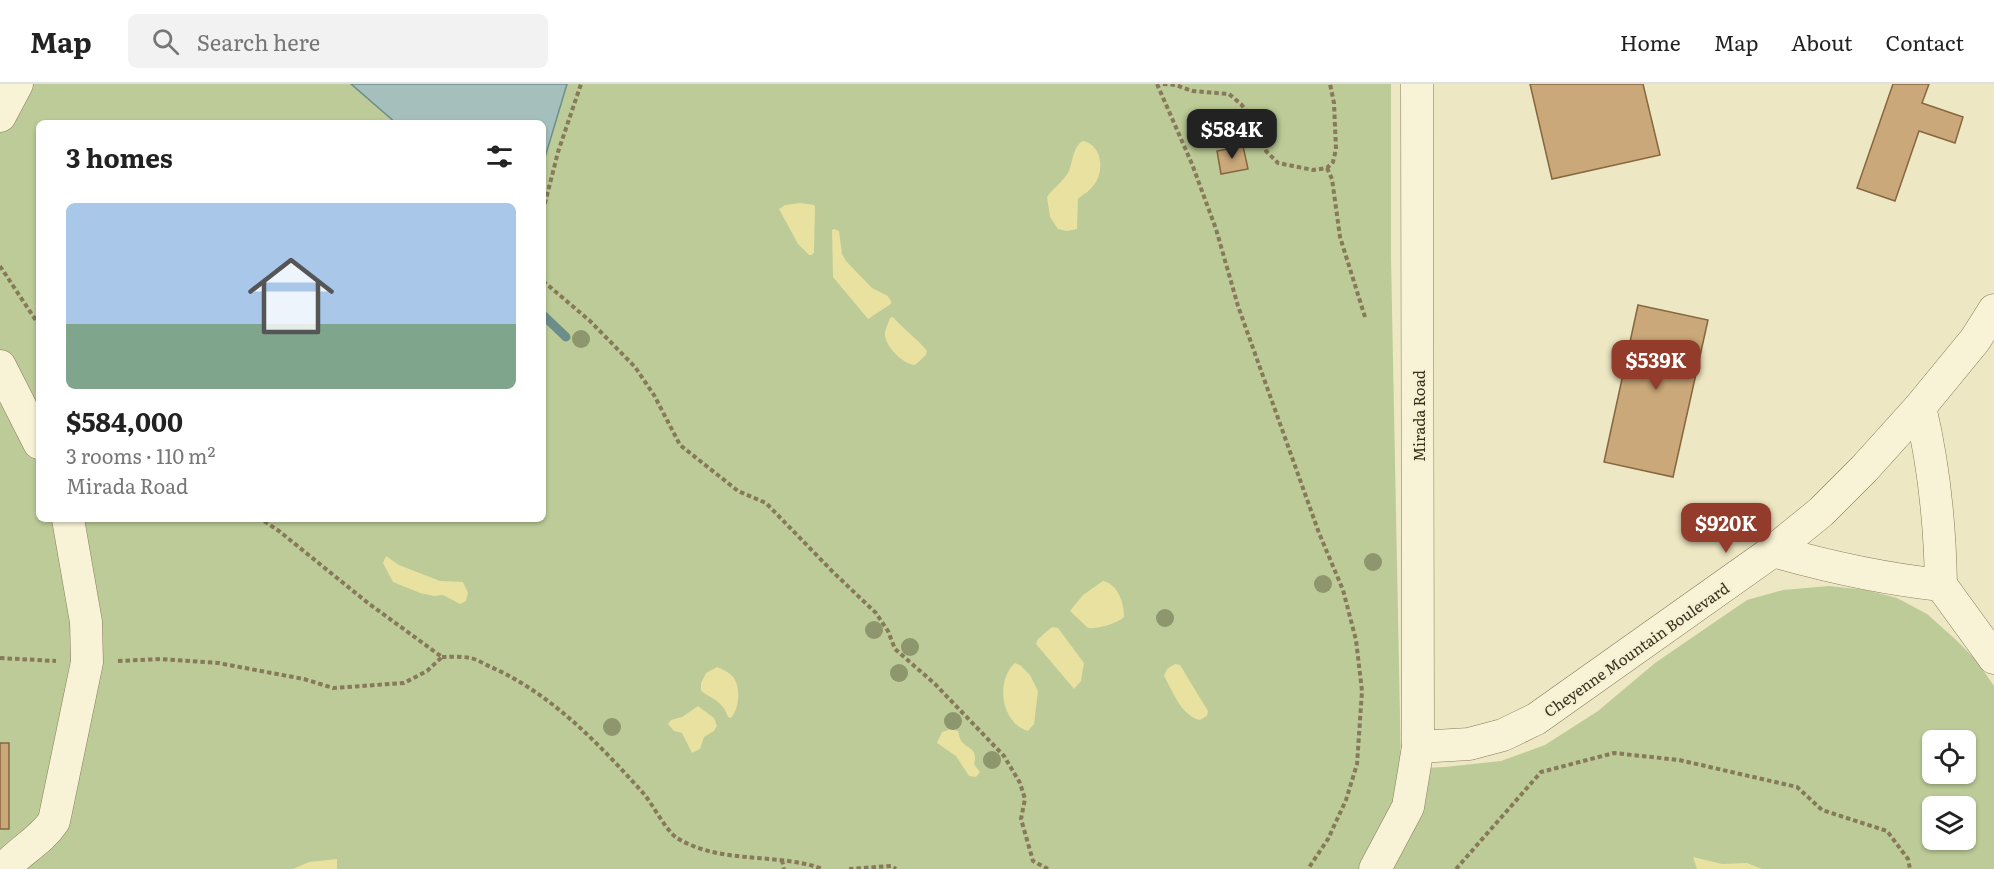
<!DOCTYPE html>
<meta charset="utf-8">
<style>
:root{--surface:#fff;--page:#f2f2f2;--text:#222;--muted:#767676;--line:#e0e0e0;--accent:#943c2b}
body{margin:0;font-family:Literata,serif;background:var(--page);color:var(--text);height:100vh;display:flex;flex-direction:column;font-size:22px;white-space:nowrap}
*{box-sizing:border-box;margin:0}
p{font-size:20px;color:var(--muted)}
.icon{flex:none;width:33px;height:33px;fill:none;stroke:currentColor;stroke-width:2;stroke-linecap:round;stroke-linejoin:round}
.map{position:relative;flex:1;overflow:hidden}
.side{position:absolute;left:36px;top:36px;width:510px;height:402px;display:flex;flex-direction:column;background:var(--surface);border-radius:9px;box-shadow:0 2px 4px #0004}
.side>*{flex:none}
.buttons{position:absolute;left:1922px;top:646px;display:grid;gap:12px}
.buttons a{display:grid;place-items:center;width:54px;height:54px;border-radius:9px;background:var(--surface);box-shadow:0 2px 4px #0004;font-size:30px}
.price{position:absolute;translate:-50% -51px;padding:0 14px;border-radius:12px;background:var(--accent);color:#fff;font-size:20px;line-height:39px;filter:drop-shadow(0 2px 3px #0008)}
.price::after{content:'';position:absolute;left:50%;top:36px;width:18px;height:14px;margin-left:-9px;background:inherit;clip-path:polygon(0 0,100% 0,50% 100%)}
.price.selected{background:#222;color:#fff}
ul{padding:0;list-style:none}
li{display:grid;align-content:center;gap:12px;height:318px;padding:0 30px}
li+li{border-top:2px solid var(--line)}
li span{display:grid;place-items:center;height:186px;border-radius:9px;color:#555}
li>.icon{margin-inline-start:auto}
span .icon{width:108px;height:108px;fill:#fffc;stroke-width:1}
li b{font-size:26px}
h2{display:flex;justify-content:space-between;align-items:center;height:72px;padding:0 30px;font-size:26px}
header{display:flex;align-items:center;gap:36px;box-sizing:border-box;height:84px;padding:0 30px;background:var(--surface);border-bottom:2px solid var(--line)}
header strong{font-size:28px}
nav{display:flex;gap:33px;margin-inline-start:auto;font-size:21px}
.search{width:420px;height:54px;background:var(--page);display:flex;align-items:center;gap:15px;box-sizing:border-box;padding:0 21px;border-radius:9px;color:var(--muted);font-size:22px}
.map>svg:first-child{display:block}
.green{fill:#bccb97;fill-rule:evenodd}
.sand{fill:#e8e1a0}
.water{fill:#a5c0bc;stroke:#6c8e8b;stroke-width:1.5}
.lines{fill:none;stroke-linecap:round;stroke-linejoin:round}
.stream{stroke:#6c8e8b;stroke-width:9}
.building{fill:#caa879;stroke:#856740;stroke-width:1.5}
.minor-casing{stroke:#87795a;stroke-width:33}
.path{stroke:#87795a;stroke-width:4;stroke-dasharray:4.5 3;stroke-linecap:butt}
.minor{stroke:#f8f3d6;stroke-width:32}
.tree{fill:#8d966c}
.labels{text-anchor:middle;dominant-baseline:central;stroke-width:4.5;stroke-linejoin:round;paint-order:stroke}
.street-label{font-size:15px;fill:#372e1e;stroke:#f5f0d2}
</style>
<header>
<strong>Map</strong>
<div class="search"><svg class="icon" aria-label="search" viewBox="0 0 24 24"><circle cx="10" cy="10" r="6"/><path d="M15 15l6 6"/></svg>Search here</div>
<nav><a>Home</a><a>Map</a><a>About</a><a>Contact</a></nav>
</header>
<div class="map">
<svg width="1994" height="785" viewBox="0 0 1994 785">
<rect width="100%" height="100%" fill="#ede7c3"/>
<!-- green -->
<path class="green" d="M 0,0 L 1391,0 L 1391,174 L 1401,685 L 1445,683 L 1501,677 L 1545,661 L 1598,627 L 1655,579 L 1747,516 L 1783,506 L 1829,502 L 1866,506 L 1897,514 L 1927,530 L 1954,554 L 1976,576 L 1994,602 L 1994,785 L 0,785 ZM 39,39 L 543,39 L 543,435 L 39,435 ZM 1932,657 L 1965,657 L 1965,690 L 1932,690 ZM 1932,723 L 1965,723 L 1965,756 L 1932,756 Z"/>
<!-- sand -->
<g class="sand">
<path d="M 1083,57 C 1103,61 1105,89 1093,102 C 1089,108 1083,110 1078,115 L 1077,145 L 1067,147 L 1058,145 L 1050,133 L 1047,113 C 1053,104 1064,97 1069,87 C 1073,77 1073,62 1083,57 Z"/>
<path d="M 800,119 L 814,121 L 815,123 L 814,168 L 812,171 L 809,171 L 798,160 L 779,125 L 785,121 Z"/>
<path d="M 834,145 L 839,147 L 842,170 L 846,177 L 872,204 L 888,212 L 891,217 L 891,220 L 868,235 L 833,193 L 832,146 Z"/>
<path d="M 893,233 C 904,246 918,255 927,267 L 926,271 L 915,281 C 903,280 887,264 885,252 C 884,247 888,240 890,234 Z"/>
<path d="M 386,472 L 399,481 L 440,497 L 463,498 L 468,509 L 466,517 L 460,520 L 443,511 L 434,512 L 420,509 L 393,498 L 383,479 Z"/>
<path d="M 1103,497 C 1118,500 1124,519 1124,533 C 1117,540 1097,545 1088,544 L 1070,527 L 1083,511 Z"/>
<path d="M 1052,543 L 1058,544 L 1084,579 L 1081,597 L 1074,605 L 1036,560 L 1038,555 Z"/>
<path d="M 1015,579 L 1020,581 L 1030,591 L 1038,607 L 1034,640 L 1028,647 C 1001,639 995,597 1015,579 Z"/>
<path d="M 1175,580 L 1180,581 L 1208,627 L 1207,632 L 1200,636 C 1182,633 1172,606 1164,592 L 1167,585 Z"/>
<path d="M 717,583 C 722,585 727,587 730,590 C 742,599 740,624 731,634 L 728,633 C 722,616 713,616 701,607 L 701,599 L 706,589 Z"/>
<path d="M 698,622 L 714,634 L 717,642 L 714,647 L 704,653 L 700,665 L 692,669 L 682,649 L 674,647 L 668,640 L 671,636 L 682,633 Z"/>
<path d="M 951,645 L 958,647 C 959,650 960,656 962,658 C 970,666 978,665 974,680 L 980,688 L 976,693 L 969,692 L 956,672 L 937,659 L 942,648 Z"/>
<path d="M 1693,773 L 1722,780 L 1747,779 L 1762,785 L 1697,785 Z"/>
<path d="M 337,775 L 337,785 L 293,785 L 309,778 Z"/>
</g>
<!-- water -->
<path class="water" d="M 351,0 L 567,0 L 543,80 L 543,39 L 396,39 Z"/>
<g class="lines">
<!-- stream -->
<path class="stream" d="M 543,231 L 566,253"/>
</g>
<!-- building -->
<g class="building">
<path d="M 1530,0 L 1643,0 L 1660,71 L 1552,95 Z"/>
<path d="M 1893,0 L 1929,0 L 1922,19 L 1963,33 L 1955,59 L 1919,47 L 1895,117 L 1857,104 Z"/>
<path d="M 1243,62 L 1248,85 L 1221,90 L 1217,67 Z"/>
<path d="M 1638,221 L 1708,236 L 1673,393 L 1604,378 Z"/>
<rect x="0" y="659" width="9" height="86"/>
</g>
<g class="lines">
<defs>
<g id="minor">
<path d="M 0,32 L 17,0"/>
<path d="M 0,282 L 39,359"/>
<path d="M 1920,323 C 1934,381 1940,441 1941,501"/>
<path d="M 1773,467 C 1829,483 1884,495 1941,501"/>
<path d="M 1941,501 L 1994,574"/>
<path d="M 1418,663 L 1469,660 L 1503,651 L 1536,635 L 1773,467 L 1821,428 L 1864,385 L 1920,323 L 1975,256 L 1994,226"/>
<path d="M 4,785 C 19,767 41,757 54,737 L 87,578 L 86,538 L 68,435"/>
<path d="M 1375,785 L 1408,723 L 1418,663 L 1417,0"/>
</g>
</defs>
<!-- minor casing -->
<use href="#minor" class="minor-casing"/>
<!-- path -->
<g class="path">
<path d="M 1157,0 L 1192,80 L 1216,145 L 1238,222 L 1319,449 L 1343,506 L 1356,556 L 1362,607 L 1357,680 L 1346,716 L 1328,755 L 1308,785"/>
<path d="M 1163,0 L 1176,1 L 1192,7 L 1229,10 L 1241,20 L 1250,32 L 1266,67 L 1278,79 L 1313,86 L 1327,84 L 1333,78 L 1336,65 L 1334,19 L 1330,0"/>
<path d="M 1327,84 L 1332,95 L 1340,153 L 1365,233"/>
<path d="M 543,127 L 558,68 L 581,0"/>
<path d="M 0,182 L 39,241"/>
<path d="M 543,197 L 590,237 L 635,283 L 654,311 L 680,361 L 738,407 L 766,419 L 834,489 L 876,529 L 888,547 L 895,565 L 935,600 L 1004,672 L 1020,699 L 1025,715 L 1021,735 L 1033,777 L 1048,785"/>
<path d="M 442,573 C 451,573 461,572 470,574 C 477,575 484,580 491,583 C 552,610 600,661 644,710 C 653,721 667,748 677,754 C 721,781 776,768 823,785"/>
<path d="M 0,574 L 56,577"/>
<path d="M 118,577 L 161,575 L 218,579 L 304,595 L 333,604 L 404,599 L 427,587 L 442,573 L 368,519 L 279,447 L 261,435"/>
<path d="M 782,776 L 784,785"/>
<path d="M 849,785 L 891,782 L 896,785"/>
<path d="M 1456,785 L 1541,688 L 1614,669 L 1679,676 L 1797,703 L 1822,726 L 1887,747 L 1908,775 L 1910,785"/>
</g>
<!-- minor -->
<use href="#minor" class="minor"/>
</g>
<!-- trees -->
<g class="tree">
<circle cx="581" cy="255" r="9"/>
<circle cx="1373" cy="478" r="9"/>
<circle cx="1323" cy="500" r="9"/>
<circle cx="1165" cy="534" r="9"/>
<circle cx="874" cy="546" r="9"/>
<circle cx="910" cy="563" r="9"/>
<circle cx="899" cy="589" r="9"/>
<circle cx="953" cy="637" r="9"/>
<circle cx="612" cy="643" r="9"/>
<circle cx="992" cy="676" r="9"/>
</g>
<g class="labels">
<!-- street labels -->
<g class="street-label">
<text transform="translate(1418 332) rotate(-90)">Mirada Road</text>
<text transform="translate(1636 565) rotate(-35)">Cheyenne Mountain Boulevard</text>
</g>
</g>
</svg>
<div class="buttons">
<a><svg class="icon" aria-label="locate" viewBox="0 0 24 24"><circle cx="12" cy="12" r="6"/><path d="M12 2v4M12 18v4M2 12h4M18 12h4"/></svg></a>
<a><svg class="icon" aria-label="layers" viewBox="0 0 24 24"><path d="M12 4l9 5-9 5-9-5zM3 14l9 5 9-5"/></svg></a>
</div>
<b class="price selected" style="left:1232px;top:76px">$584K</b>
<b class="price" style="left:1656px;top:307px">$539K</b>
<b class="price" style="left:1726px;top:470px">$920K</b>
<section class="side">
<h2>3 homes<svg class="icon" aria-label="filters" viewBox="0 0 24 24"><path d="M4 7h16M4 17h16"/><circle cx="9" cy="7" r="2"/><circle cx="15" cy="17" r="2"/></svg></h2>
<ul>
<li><span style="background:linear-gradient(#a9c7e8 65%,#7fa58c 0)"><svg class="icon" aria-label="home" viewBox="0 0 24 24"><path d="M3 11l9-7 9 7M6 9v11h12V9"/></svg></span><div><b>$584,000</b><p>3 rooms · 110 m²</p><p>Mirada Road</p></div></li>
</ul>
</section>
</div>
